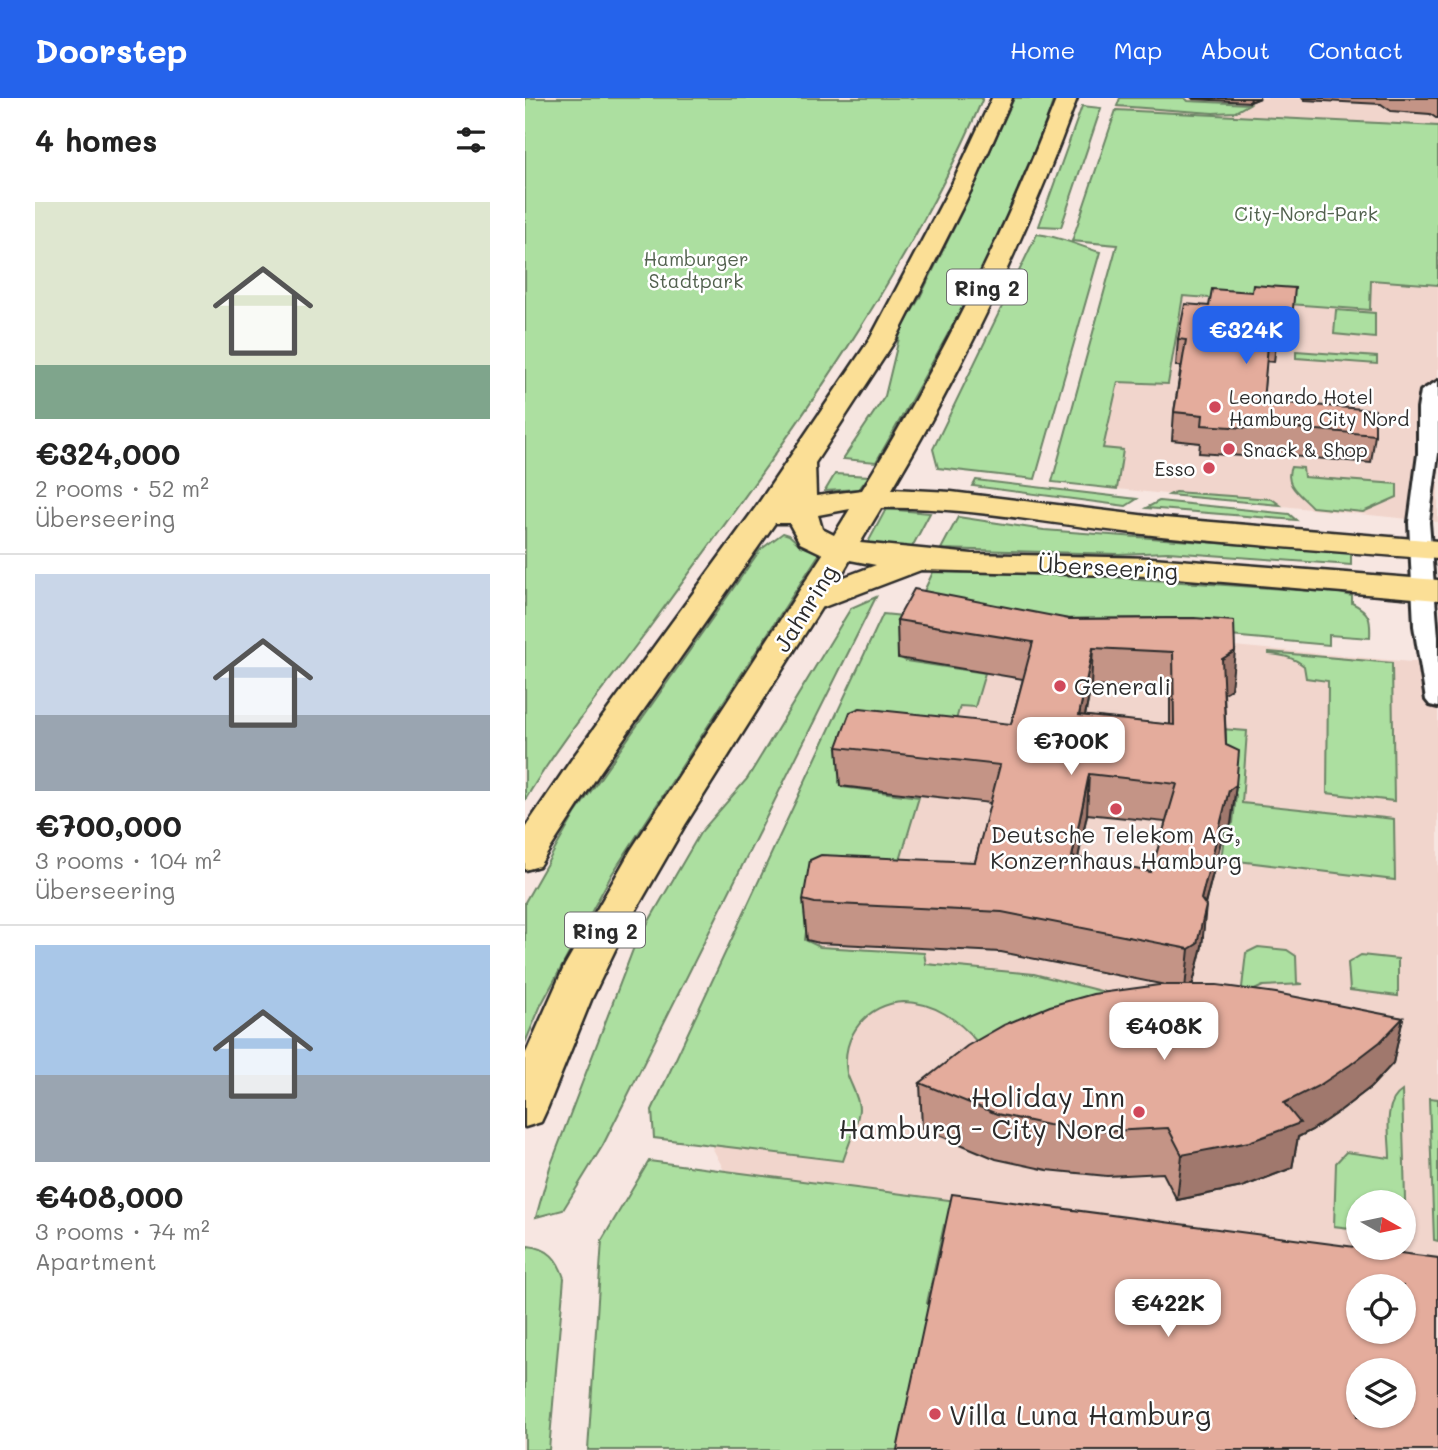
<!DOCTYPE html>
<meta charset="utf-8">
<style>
:root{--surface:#fff;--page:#f6f6f6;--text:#222;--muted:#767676;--line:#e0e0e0;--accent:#2563eb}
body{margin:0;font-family:Mali,sans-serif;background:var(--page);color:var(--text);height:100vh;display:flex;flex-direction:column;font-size:26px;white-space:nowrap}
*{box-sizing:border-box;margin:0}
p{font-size:23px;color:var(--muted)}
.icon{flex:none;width:38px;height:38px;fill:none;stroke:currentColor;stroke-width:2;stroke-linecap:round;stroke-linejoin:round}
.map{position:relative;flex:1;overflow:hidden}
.details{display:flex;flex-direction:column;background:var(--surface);width:525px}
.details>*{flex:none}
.needle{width:46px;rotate:99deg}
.controls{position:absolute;left:821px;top:1092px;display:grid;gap:14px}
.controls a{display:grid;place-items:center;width:70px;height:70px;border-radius:50%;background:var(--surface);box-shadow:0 2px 5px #0004;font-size:35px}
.price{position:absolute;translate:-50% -60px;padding:0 16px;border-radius:14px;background:#fff;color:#222;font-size:23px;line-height:46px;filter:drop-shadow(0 2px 4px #0008)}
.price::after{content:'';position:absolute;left:50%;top:42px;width:21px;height:16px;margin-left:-10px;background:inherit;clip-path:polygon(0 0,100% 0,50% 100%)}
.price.selected{background:var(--accent);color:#fff}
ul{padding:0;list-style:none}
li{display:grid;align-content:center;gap:14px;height:371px;padding:0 35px}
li+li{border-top:2px solid var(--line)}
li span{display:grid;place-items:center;height:217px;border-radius:0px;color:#555}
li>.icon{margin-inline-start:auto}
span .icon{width:126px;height:126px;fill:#fffc;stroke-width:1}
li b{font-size:30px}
h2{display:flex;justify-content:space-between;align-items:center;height:84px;padding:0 35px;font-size:30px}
header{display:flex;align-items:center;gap:42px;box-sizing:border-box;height:98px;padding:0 35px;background:var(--accent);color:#fff}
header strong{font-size:33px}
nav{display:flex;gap:38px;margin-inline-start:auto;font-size:24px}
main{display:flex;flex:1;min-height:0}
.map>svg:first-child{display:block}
.built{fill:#f1d5cc;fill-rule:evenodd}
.green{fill:#acdfa0;stroke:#6c8566;stroke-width:2}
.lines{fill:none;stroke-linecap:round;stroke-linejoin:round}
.minor-casing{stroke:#2b2b2b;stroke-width:6}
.primary-casing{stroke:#2b2b2b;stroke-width:5}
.minor{fill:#fff;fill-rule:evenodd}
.primary{fill:#fbdf96;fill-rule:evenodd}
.wall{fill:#c49486;stroke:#2b2b2b;stroke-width:2;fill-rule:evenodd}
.shaded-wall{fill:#a0786d;stroke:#2b2b2b;stroke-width:2}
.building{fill:#e4ac9c;stroke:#2b2b2b;stroke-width:2;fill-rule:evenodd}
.poi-dot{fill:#d1495b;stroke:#fff;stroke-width:2.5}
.labels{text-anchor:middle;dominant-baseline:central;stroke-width:5;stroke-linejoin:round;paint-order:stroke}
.far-park-label{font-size:19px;fill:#52614e;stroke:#fff}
.far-poi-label{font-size:19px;fill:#2b2b2b;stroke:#fff;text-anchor:start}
.shield{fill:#fff;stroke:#6b6b6b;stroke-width:2}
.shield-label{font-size:21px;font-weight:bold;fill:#2b2b2b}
.street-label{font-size:23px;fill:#2b2b2b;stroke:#fff}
.poi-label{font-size:23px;fill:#2b2b2b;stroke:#fff;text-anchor:start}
.near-poi-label{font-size:28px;fill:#2b2b2b;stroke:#fff;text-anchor:end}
</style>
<header>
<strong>Doorstep</strong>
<nav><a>Home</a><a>Map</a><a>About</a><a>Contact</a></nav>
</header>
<main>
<section class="details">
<h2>4 homes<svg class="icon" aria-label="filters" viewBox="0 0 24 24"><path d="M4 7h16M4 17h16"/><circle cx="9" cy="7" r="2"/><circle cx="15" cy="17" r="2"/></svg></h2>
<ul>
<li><span style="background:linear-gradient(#dfe7d0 75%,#7fa58c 0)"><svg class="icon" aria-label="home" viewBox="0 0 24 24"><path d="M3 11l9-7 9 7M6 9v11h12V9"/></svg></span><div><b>€324,000</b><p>2 rooms · 52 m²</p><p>Überseering</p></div></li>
<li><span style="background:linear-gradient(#c9d6e8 65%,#9aa5b1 0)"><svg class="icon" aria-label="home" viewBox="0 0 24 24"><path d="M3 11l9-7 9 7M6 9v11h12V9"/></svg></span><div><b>€700,000</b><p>3 rooms · 104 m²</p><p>Überseering</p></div></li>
<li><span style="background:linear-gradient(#a9c7e8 60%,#9aa5b1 0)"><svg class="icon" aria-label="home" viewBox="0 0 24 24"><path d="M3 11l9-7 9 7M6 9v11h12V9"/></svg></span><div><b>€408,000</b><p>3 rooms · 74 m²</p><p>Apartment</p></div></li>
</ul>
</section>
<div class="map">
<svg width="913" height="1352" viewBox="0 0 913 1352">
<rect width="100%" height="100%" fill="#f7e6e1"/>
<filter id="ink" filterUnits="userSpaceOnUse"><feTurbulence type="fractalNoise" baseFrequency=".0143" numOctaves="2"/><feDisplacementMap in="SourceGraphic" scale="14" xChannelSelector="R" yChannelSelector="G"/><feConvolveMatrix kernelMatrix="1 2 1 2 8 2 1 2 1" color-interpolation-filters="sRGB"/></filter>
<g filter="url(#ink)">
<!-- built -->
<g class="built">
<path d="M 594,0 L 913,0 L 913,31 L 591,12 Z"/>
<path d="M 846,182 L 913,187 L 913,424 L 592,391 L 598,353 L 578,351 L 593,283 L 643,286 L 658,198 L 845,212 Z"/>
<path d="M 366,517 L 886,564 L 913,563 L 913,1352 L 139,1352 L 203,1080 L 184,1043 ZM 833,1104 L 878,1104 L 878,1150 L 833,1150 ZM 833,1188 L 878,1188 L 878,1234 L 833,1234 ZM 833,1272 L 878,1272 L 878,1318 L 833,1318 Z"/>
</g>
<!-- green -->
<g class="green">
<path d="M 0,0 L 458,0 C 377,190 251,356 130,522 C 87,581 37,640 0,702 Z"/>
<path d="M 489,0 L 529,0 C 490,124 416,250 351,364 L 318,361 L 360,298 L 376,232 L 394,201 L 449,89 Z"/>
<path d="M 595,0 L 660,0 L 663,3 L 724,6 L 710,14 L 688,15 L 592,8 Z"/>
<path d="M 557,8 L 576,10 L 536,129 L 514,128 Z"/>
<path d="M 591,12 L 913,28 L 913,187 L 846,182 L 845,212 L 658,198 L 643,286 L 593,284 L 578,350 L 598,352 L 592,391 L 527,384 L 592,147 L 547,143 Z"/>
<path d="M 512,136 C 535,138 553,148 575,154 L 510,381 L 413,370 L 408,351 Z"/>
<path d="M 811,212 L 850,215 L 850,240 L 809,236 Z"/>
<path d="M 771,253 L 852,259 L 852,266 L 771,260 Z"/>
<path d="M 766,369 L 778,370 L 779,379 L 872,386 L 872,399 L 838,414 L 787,409 C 776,397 758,387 766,369 Z"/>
<path d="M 310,376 L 344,378 L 334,391 L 300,393 Z"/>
<path d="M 451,382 L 612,401 L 601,408 L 448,388 Z"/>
<path d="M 650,394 L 747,401 L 755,407 L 644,397 Z"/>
<path d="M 634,403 L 764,416 L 771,422 L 621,410 Z"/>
<path d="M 361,411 L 405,415 L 386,451 L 341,448 Z"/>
<path d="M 433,419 L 519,432 L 826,455 L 826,467 L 643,454 L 594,456 L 416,451 Z"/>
<path d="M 258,435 L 264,437 L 276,448 L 295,455 L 87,776 L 16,907 L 0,945 L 0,804 L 50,716 L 235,452 Z"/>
<path d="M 408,474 L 569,478 L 815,495 L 827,498 L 827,505 C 845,514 846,521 845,540 L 804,537 L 804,547 L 391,510 Z"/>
<path d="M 351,499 L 78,1047 L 38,1112 L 11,1119 L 25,1069 L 109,849 L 175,735 L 222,681 L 326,510 Z"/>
<path d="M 358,516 L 593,539 L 374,554 L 376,560 L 381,563 L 460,575 L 450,609 L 435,608 L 429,629 L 326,651 L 314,684 L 317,689 L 394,699 L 365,796 L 285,803 L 280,842 L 295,849 L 399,855 L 401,866 L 509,876 L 619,904 L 452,944 C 434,922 408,904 379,904 C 342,905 315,939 322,975 C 325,986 334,999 334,1011 C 333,1027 323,1047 318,1063 L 129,1040 L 127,1012 Z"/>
<path d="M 744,554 L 867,565 L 869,703 L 802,695 L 803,583 L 781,580 L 779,568 C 768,559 757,557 744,556 Z"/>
<path d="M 696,631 L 722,633 L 717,705 L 869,721 L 870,782 L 696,761 L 700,732 L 708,725 L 711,697 L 707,690 Z"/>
<path d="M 733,849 L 762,852 L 771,858 L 772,885 L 778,886 L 738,888 L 716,898 L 721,855 Z"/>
<path d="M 836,857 L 873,861 L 873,898 L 825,892 L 823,865 Z"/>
<path d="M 877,993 L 881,1137 L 879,1137 L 878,1104 L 833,1104 L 833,1131 L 809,1128 L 811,1065 L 821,1054 L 865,1060 C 865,1040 857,1005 877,993 Z"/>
<path d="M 904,1000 L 913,1001 L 913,1143 L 909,1142 Z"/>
<path d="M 124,1063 L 871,1160 L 871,1188 L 419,1127 L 402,1205 L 414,1207 L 383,1352 L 63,1352 L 77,1142 Z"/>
<path d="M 3,1148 C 24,1150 33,1161 39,1180 L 24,1352 L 0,1352 L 0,1156 Z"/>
</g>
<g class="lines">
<defs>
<path id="minor" d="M 913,283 L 913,356 L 904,424 L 913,539 L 913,609 L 905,607 L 901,602 L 889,528 L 884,424 L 893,356 L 893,311 L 896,293 Z"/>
<path id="primary" d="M 467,0 L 487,0 L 450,84 L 371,241 L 290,365 L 291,398 L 337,392 C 414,267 479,137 532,0 L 552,0 C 502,137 441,266 367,391 L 426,394 L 639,420 L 913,443 L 913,461 C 809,453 704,446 600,434 C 519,425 438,408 356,410 L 335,445 L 447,456 L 627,460 L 913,482 L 913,502 L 627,478 L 396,472 L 296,510 L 160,727 L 100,831 L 66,902 L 22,1011 L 16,1024 L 0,1029 L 0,957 L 40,867 L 106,752 L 298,456 L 275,445 L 264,425 L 250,425 L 75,674 L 14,768 L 0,772 L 0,730 L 49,658 L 231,409 L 345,241 L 428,84 ZM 325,411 L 309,437 L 297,431 L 293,417 ZM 325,462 L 351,467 L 314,481 Z"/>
</defs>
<!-- minor casing -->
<use href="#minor" class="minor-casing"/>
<!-- primary casing -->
<use href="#primary" class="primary-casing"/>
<!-- minor -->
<use href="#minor" class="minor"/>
<!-- primary -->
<use href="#primary" class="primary"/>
</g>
<!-- wall -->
<g class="wall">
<path d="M 667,0 L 735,0 L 725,4 L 668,1 Z"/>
<path d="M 778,0 L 913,0 L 913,20 L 911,20 L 905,16 L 866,13 L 856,6 L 780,2 Z"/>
<path d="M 727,194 L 767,220 L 764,247 L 751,246 L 749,264 L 741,263 L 738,303 L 850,337 L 846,365 L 732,355 L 732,359 L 674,355 L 675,345 L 647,342 L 649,314 L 656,268 L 651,268 L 653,241 L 684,208 Z"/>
<path d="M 669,520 L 706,591 L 699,595 L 701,647 L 711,687 L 706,726 L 699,731 L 680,807 L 677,848 L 668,885 L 665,887 L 878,920 L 868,965 L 846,989 L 816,1012 L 787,1032 L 773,1039 L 767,1070 L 717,1089 L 652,1102 L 638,1075 L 582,1078 L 522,1072 L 471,1061 L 397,1030 L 395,985 L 641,887 L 476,854 L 294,845 L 282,842 L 278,802 L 450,764 L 466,705 L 315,688 L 312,649 L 486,626 L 498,581 L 373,560 L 372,522 ZM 566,588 L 645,592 L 645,627 L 560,618 ZM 562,716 L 641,724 L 626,774 L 553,760 Z"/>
</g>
<!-- shaded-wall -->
<g class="shaded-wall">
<path d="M 726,0 L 735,0 L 725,4 Z"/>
<path d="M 568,550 L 566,588 L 552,656 L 554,617 Z"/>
<path d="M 710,553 L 706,591 L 693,599 L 697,561 Z"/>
<path d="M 564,676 L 562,716 L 545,799 L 547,759 Z"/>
<path d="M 711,687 L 706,726 L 699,731 L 671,841 L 676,801 L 704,692 Z"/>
<path d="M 681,808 L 677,848 L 668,885 L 660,891 L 664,851 Z"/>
<path d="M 878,920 L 868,965 L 846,989 L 816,1012 L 787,1032 L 773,1039 L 767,1070 L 717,1089 L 652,1102 L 657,1057 L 759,1005 Z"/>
</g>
<!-- building -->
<g class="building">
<path d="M 728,187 L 770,190 L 767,220 L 754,219 L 752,237 L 744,236 L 738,303 L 850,312 L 850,337 L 735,327 L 735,331 L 677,327 L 678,317 L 649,314 L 661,242 L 653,241 L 660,206 L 684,208 L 687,191 L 727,194 Z"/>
<path d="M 389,491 L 544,521 L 669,520 L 709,523 L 710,553 L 697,561 L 701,647 L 714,653 L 711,687 L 704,692 L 676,801 L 681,808 L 672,846 L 664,851 L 477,814 L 290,805 L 278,802 L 285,762 L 296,757 L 450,764 L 475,667 L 312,649 L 325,614 L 335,610 L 486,626 L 508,544 L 372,522 ZM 568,550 L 648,554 L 649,627 L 554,617 ZM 564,676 L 652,686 L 626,774 L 547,759 Z"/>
<path d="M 634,887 L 692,887 L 751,895 L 878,920 L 855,944 L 825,967 L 795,987 L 759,1005 L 775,1025 L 724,1044 L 657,1057 L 643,1030 L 586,1033 L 523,1027 L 472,1016 L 395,985 L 442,948 L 479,927 L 525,908 L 568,896 Z"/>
<path d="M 427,1096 L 913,1160 L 913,1352 L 372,1352 ZM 833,1188 L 878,1188 L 878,1234 L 833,1234 ZM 833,1272 L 878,1272 L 878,1318 L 833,1318 Z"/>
</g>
</g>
<!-- markers -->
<g class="poi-dot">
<circle cx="690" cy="309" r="7"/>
<circle cx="704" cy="351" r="7"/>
<circle cx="684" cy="370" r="7"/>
<circle cx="535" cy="588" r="7"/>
<circle cx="591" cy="711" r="7"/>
<circle cx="614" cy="1014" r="7"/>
<circle cx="410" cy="1316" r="7"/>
</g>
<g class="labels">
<!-- far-park labels -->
<g class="far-park-label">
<text x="781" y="115">City-Nord-Park</text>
<text x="171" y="160">Hamburger<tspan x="171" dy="22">Stadtpark</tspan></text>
</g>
<!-- far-poi labels -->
<g class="far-poi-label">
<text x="704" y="298">Leonardo Hotel<tspan x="704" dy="22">Hamburg City Nord</tspan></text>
<text x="718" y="351">Snack &amp; Shop</text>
<text x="670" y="370" text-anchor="end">Esso</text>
</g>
<!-- shield labels -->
<g class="shield">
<rect x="422" y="171.5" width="80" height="35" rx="5"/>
<rect x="40" y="814.5" width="80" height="35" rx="5"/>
</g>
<g class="shield-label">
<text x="462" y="189">Ring 2</text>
<text x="80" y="832">Ring 2</text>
</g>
<!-- street labels -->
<g class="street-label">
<text transform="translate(583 469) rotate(3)">Überseering</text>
<text transform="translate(280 510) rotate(-58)">Jahnring</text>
</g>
<!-- poi labels -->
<g class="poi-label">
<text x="549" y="588">Generali</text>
<text x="591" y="736" text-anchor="middle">Deutsche Telekom AG,<tspan x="591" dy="26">Konzernhaus Hamburg</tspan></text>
</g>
<!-- near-poi labels -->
<g class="near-poi-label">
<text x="600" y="998">Holiday Inn<tspan x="600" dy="32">Hamburg - City Nord</tspan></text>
<text x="424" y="1316" text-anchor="start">Villa Luna Hamburg</text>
</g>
</g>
</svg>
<div class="controls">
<a><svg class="needle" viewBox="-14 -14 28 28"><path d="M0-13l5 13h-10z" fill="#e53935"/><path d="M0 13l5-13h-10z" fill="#767676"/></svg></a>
<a><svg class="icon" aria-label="locate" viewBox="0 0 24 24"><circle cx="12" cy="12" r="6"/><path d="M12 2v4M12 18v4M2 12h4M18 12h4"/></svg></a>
<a><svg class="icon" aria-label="layers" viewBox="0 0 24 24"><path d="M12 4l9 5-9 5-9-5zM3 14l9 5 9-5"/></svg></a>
</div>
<b class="price selected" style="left:721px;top:268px">€324K</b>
<b class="price" style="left:546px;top:679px">€700K</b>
<b class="price" style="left:639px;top:964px">€408K</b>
<b class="price" style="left:643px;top:1241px">€422K</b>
</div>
</main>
